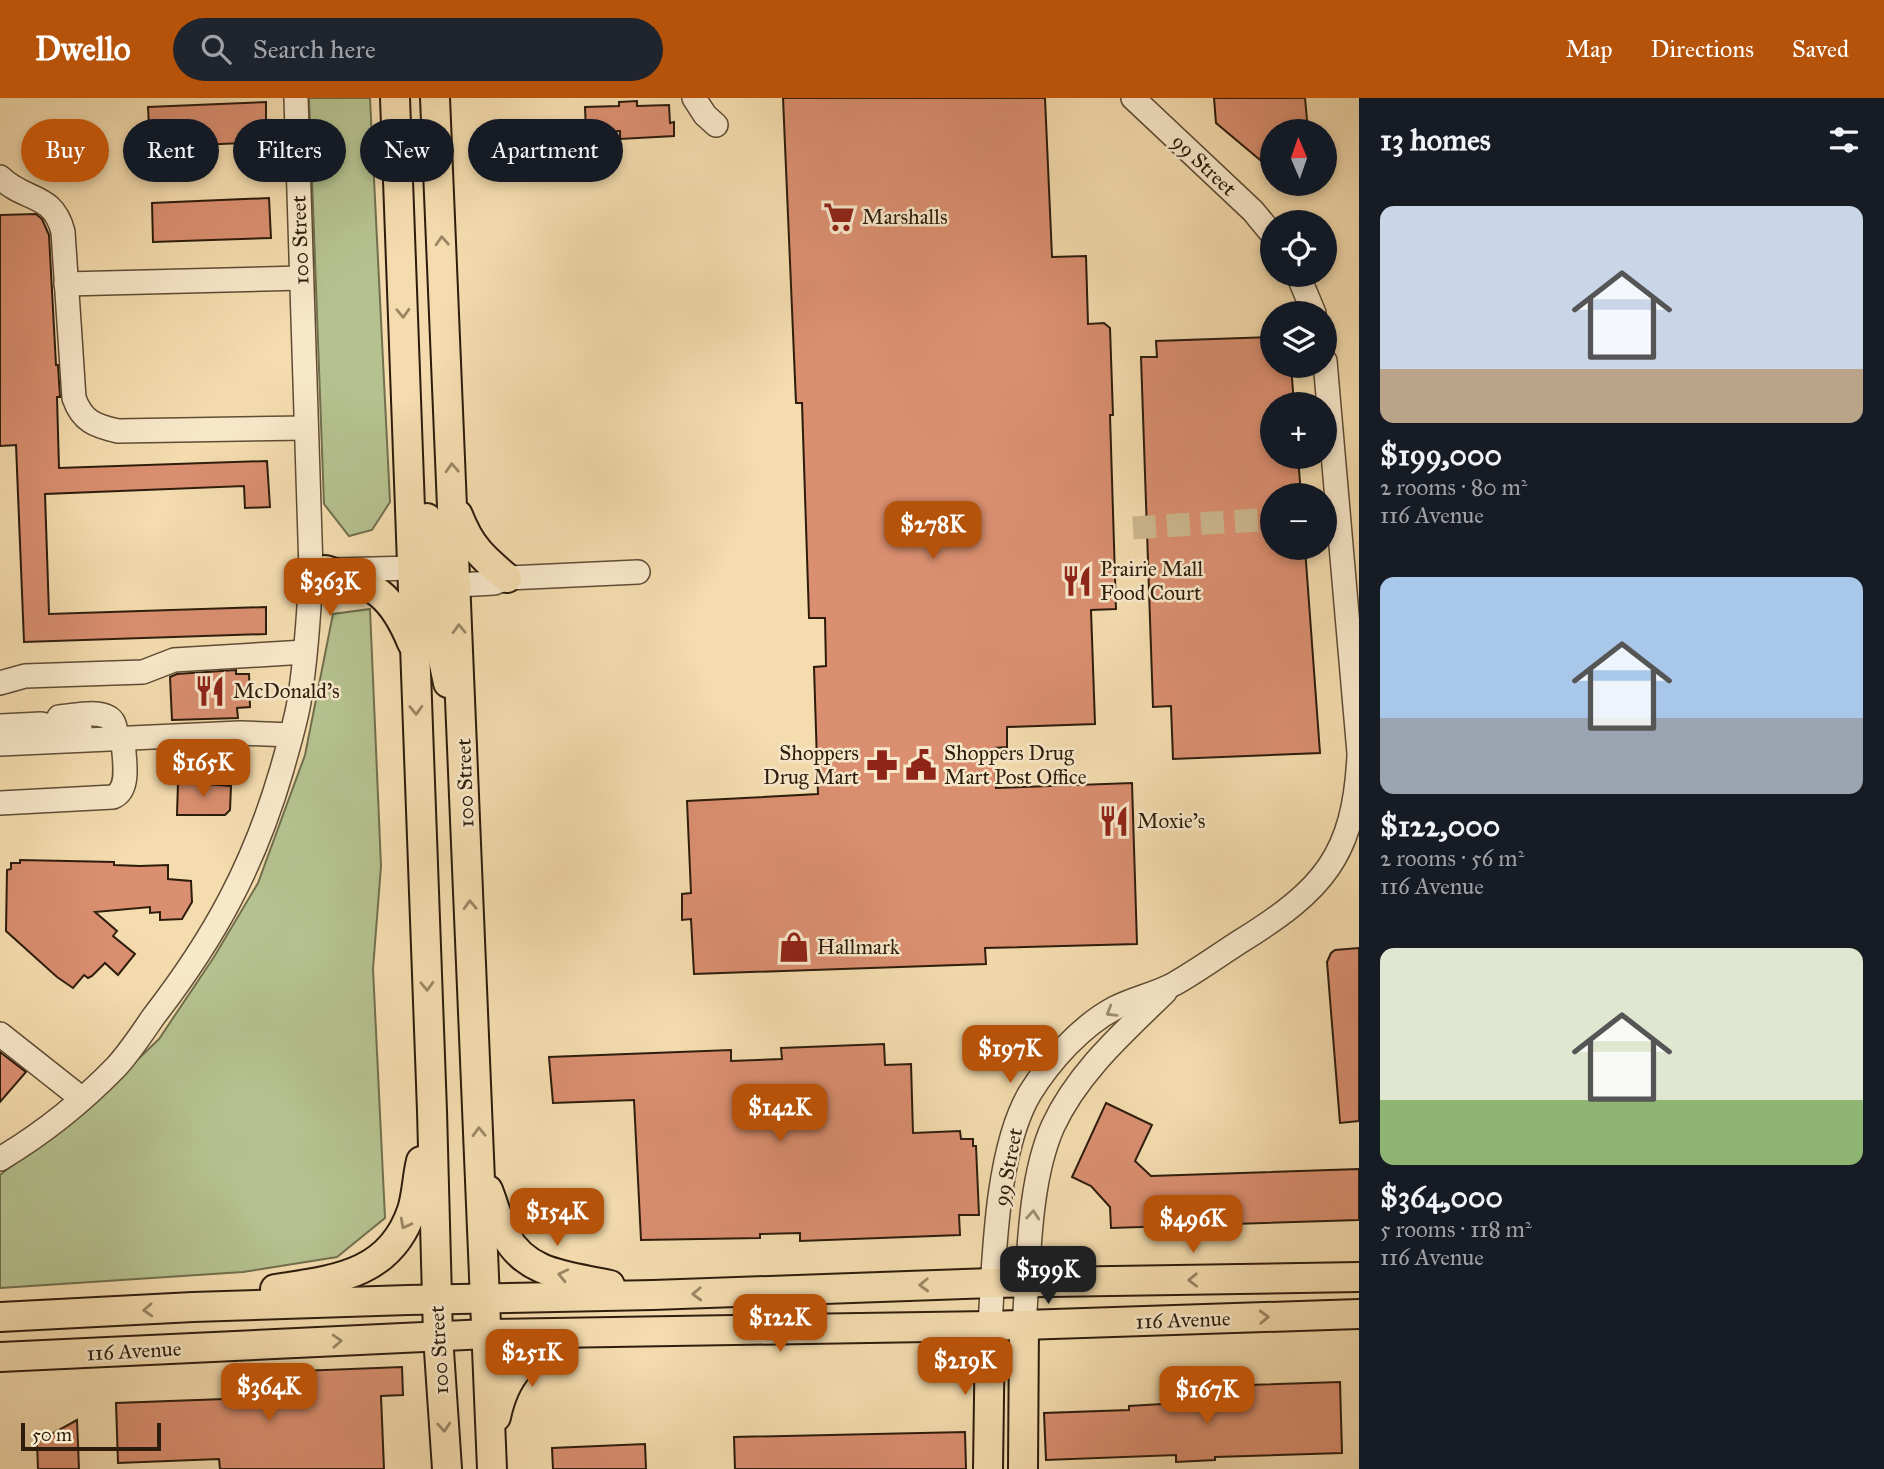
<!DOCTYPE html>
<meta charset="utf-8">
<style>
:root{--surface:#171b24;--page:#20242c;--text:#f1f3f6;--muted:#9ea1a6;--accent:#b45309}
body{margin:0;font-family:"IM FELL Great Primer",serif;background:var(--page);color:var(--text);height:100vh;display:flex;flex-direction:column;font-size:26px;white-space:nowrap}
*{box-sizing:border-box;margin:0}
p{font-size:23px;color:var(--muted)}
.icon{flex:none;width:38px;height:38px;fill:none;stroke:currentColor;stroke-width:2;stroke-linecap:round;stroke-linejoin:round}
.map{position:relative;flex:1;overflow:hidden}
.side{display:flex;flex-direction:column;background:var(--surface);width:525px}
.side>*{flex:none}
.top-card{position:absolute;left:21px;top:21px;width:665px;height:63px;display:flex;gap:14px}
.needle{width:46px;rotate:358deg}
.buttons{position:absolute;left:1260px;top:21px;display:grid;gap:14px}
.buttons a{display:grid;place-items:center;width:77px;height:77px;border-radius:50%;background:var(--surface);box-shadow:0 4px 10px #0003;font-size:35px}
.scale{position:absolute;left:21px;bottom:18px;width:140px;box-sizing:border-box;padding-left:7px;border:4px solid #2d1c0c;border-top:0;font-size:19px;line-height:24px;white-space:nowrap;color:#2d1c0c;-webkit-text-stroke:5px #f8e8ca;paint-order:stroke}
.price{position:absolute;translate:-50% -60px;padding:0 16px;border-radius:14px;background:var(--accent);color:#fff;font-size:23px;line-height:46px;filter:drop-shadow(0 2px 4px #0008)}
.price::after{content:'';position:absolute;left:50%;top:42px;width:21px;height:16px;margin-left:-10px;background:inherit;clip-path:polygon(0 0,100% 0,50% 100%)}
.price.selected{background:#222;color:#fff}
ul{padding:0;list-style:none}
li{display:grid;align-content:center;gap:14px;height:371px;padding:0 21px}
li span{display:grid;place-items:center;height:217px;border-radius:14px;color:#555}
li>.icon{margin-inline-start:auto}
span .icon{width:126px;height:126px;fill:#fffc;stroke-width:1}
li b{font-size:30px}
h2{display:flex;justify-content:space-between;align-items:center;height:84px;padding:0 21px;font-size:30px}
.chip{padding:0 24px;border-radius:32px;background:var(--surface);box-shadow:0 4px 10px #0003;font-size:24px;line-height:63px}
.chip.selected{background:var(--accent);color:#fff}
header{display:flex;align-items:center;gap:42px;box-sizing:border-box;height:98px;padding:0 35px;background:var(--accent);color:#fff}
header strong{font-size:33px}
nav{display:flex;gap:38px;margin-inline-start:auto;font-size:24px}
.search{width:490px;height:63px;background:var(--page);display:flex;align-items:center;gap:18px;box-sizing:border-box;padding:0 24px;border-radius:38px;color:var(--muted);font-size:26px}
main{display:flex;flex:1;min-height:0}
.map>svg:first-child{display:block}
.green{fill:#b5c28f;stroke:#716f4e;stroke-width:2}
.building{fill:#da8f70;stroke:#2d1c0c;stroke-width:2}
.lines{fill:none;stroke-linecap:round;stroke-linejoin:round}
.minor-tunnel{stroke:#ccb68e;stroke-width:23;stroke-dasharray:23 11;stroke-linecap:butt}
.minor-casing{stroke:#5f4c34;stroke-width:26}
.major-casing{stroke:#2d1c0c;stroke-width:32}
.minor{stroke:#f8e8ca;stroke-width:23}
.major{stroke:#f4dcae;stroke-width:28}
.oneway{stroke:#9a8665}
.oneway2{stroke:#9d8c74}
.labels{text-anchor:middle;dominant-baseline:central;stroke-width:5;stroke-linejoin:round;paint-order:stroke}
.street-label{font-size:21px;fill:#2d1c0c;stroke:#f8e8ca}
.poi-label{font-size:21px;fill:#2d1c0c;stroke:#f8e8ca;text-anchor:start}
</style>
<header>
<strong>Dwello</strong>
<div class="search"><svg class="icon" aria-label="search" viewBox="0 0 24 24"><circle cx="10" cy="10" r="6"/><path d="M15 15l6 6"/></svg>Search here</div>
<nav><a>Map</a><a>Directions</a><a>Saved</a></nav>
</header>
<main>
<div class="map">
<svg width="1359" height="1371" viewBox="0 0 1359 1371">
<rect width="100%" height="100%" fill="#f4dcae"/>
<filter id="stains"><feTurbulence type="fractalNoise" baseFrequency=".00286" numOctaves="4"/><feColorMatrix values="0 0 0 0 .2 0 0 0 0 .09 0 0 0 0 .02 0 0 0 .5 -.17"/></filter>
<radialGradient id="worn" r=".72"><stop offset=".6" stop-color="#630" stop-opacity="0"/><stop offset="1" stop-color="#630" stop-opacity=".3"/></radialGradient>
<!-- green -->
<g class="green">
<path d="M 309,0 L 370,0 L 390,404 L 372,432 L 349,438 L 324,406 Z"/>
<path d="M 370,511 L 381,768 L 373,871 L 385,1120 L 337,1159 L 243,1174 L 0,1190 L 0,1077 L 93,1004 L 159,941 L 214,859 L 258,785 L 305,657 L 333,516 Z"/>
</g>
<!-- building -->
<g class="building">
<path d="M 783,0 L 1045,0 L 1052,159 L 1086,158 L 1088,226 L 1104,225 L 1110,230 L 1113,317 L 1110,317 L 1116,511 L 1091,512 L 1095,626 L 1007,629 L 1007,649 L 995,650 L 996,690 L 1132,685 L 1137,846 L 985,850 L 986,866 L 694,876 L 691,821 L 682,822 L 682,796 L 691,795 L 687,703 L 818,696 L 814,569 L 826,568 L 825,520 L 809,520 L 802,305 L 796,305 Z"/>
<path d="M 1214,0 L 1305,0 L 1308,33 L 1272,33 L 1272,72 L 1216,25 Z"/>
<path d="M 637,3 L 637,8 L 669,7 L 670,25 L 674,24 L 674,38 L 620,41 L 620,33 L 586,34 L 585,9 L 619,8 L 619,4 Z"/>
<path d="M 266,4 L 266,44 L 150,49 L 148,9 Z"/>
<path d="M 269,100 L 271,140 L 153,144 L 152,105 Z"/>
<path d="M 36,116 L 42,121 L 49,137 L 56,267 L 58,267 L 60,299 L 57,299 L 59,370 L 267,363 L 270,409 L 245,410 L 244,388 L 45,396 L 49,516 L 266,509 L 266,536 L 24,544 L 16,347 L 0,348 L 0,117 Z"/>
<path d="M 1272,239 L 1272,268 L 1291,268 L 1294,306 L 1272,306 L 1272,359 L 1298,359 L 1301,397 L 1272,397 L 1272,450 L 1305,450 L 1320,655 L 1173,661 L 1171,608 L 1153,609 L 1141,259 L 1157,259 L 1156,243 Z"/>
<path d="M 236,572 L 236,576 L 249,576 L 250,609 L 237,610 L 238,620 L 172,622 L 170,579 L 177,576 Z"/>
<path d="M 178,684 L 231,688 L 230,712 L 225,717 L 177,717 Z"/>
<path d="M 20,762 L 114,764 L 114,767 L 140,768 L 168,767 L 168,781 L 191,783 L 192,804 L 182,821 L 160,822 L 160,814 L 150,815 L 150,809 L 95,814 L 117,833 L 113,838 L 135,856 L 118,877 L 105,865 L 92,878 L 88,880 L 84,877 L 73,890 L 57,879 L 6,833 L 7,772 L 11,771 L 11,765 L 20,765 Z"/>
<path d="M 1359,850 L 1359,1023 L 1340,1025 L 1327,864 L 1331,855 L 1335,852 Z"/>
<path d="M 884,946 L 885,967 L 911,966 L 913,1035 L 960,1033 L 961,1041 L 973,1041 L 973,1048 L 976,1048 L 979,1117 L 959,1117 L 960,1137 L 800,1143 L 800,1135 L 760,1136 L 760,1140 L 641,1142 L 634,1002 L 553,1005 L 549,959 L 731,952 L 731,963 L 782,961 L 781,950 Z"/>
<path d="M 0,954 L 26,974 L 0,1004 Z"/>
<path d="M 1106,1005 L 1152,1027 L 1135,1063 L 1151,1078 L 1359,1071 L 1359,1122 L 1111,1130 L 1110,1109 L 1091,1088 L 1072,1079 Z"/>
<path d="M 402,1269 L 403,1297 L 381,1298 L 384,1371 L 220,1371 L 219,1361 L 118,1365 L 116,1305 L 251,1300 L 250,1275 Z"/>
<path d="M 1340,1284 L 1342,1355 L 1215,1359 L 1215,1362 L 1176,1364 L 1176,1357 L 1046,1362 L 1044,1315 L 1129,1312 L 1129,1308 L 1196,1304 L 1196,1295 L 1213,1294 L 1213,1288 Z"/>
<path d="M 77,1322 L 79,1371 L 38,1371 L 37,1344 Z"/>
<path d="M 965,1334 L 966,1371 L 735,1371 L 734,1339 Z"/>
<path d="M 645,1346 L 646,1371 L 553,1371 L 552,1350 Z"/>
</g>
<g class="lines">
<!-- minor-tunnel -->
<path class="minor-tunnel" d="M 1133,430 L 1272,421"/>
<defs>
<g id="minor">
<path d="M 694,0 L 705,17 L 716,27"/>
<path d="M 1133,0 L 1253,113 L 1272,136"/>
<path d="M 0,79 C 25,104 53,94 63,134 L 74,300 C 82,323 95,328 118,333 L 306,330"/>
<path d="M 1298,177 L 1314,215"/>
<path d="M 66,186 L 301,180"/>
<path d="M 1325,263 L 1359,655"/>
<path d="M 335,472 L 413,470"/>
<path d="M 457,487 L 494,485 L 507,480 L 638,474"/>
<path d="M 0,585 L 25,578 L 143,574 L 174,562 L 305,554"/>
<path d="M 59,619 C 75,618 111,608 115,629"/>
<path d="M 0,628 L 41,626 L 65,631 L 80,631"/>
<path d="M 0,646 L 240,635 L 291,637"/>
<path d="M 0,705 L 113,699 C 132,691 123,658 123,640"/>
<path d="M 0,936 L 81,1000"/>
<path d="M 0,1061 C 42,1036 82,1004 116,969 C 130,954 142,935 154,918 C 215,839 254,767 282,671 C 288,649 295,627 299,604 C 306,561 309,516 311,472 L 296,0"/>
<path d="M 1024,1227 C 1029,1166 1028,1084 1053,1028 C 1078,974 1124,934 1165,894"/>
<path d="M 990,1228 C 994,1162 996,1052 1030,995 C 1050,963 1081,928 1115,910 C 1134,900 1156,896 1174,886 C 1197,873 1219,857 1241,843 C 1323,792 1354,758 1359,658"/>
</g>
<g id="major">
<path d="M 395,0 L 432,1013 L 438,1238 L 447,1371"/>
<path d="M 435,0 L 492,1371"/>
<path d="M 458,417 C 470,448 482,459 507,480"/>
<path d="M 427,420 L 433,460 L 457,487"/>
<path d="M 325,472 C 374,486 392,496 412,545"/>
<path d="M 422,482 L 429,496 L 448,585"/>
<path d="M 488,1092 C 494,1107 498,1124 506,1138 C 527,1177 570,1178 610,1187"/>
<path d="M 275,1191 C 333,1182 390,1178 412,1112 C 417,1096 417,1079 421,1063"/>
<path d="M 0,1219 L 193,1209 L 408,1202 L 653,1197 L 992,1185 L 1359,1179"/>
<path d="M 0,1259 L 487,1236 L 990,1228 L 1359,1216"/>
<path d="M 496,1319 C 505,1275 526,1256 565,1237"/>
<path d="M 988,1371 L 990,1228"/>
<path d="M 1023,1371 L 1024,1227"/>
</g>
</defs>
<!-- minor casing -->
<use href="#minor" class="minor-casing"/>
<!-- major casing -->
<use href="#major" class="major-casing"/>
<!-- minor -->
<use href="#minor" class="minor"/>
<!-- major -->
<use href="#major" class="major"/>
</g>
<!-- one-way arrows -->
<defs><path id="oneway-chevron" d="M-2-3.5L2.5 0L-2 3.5" fill="none" stroke-width="1.6" stroke-linecap="round" stroke-linejoin="round" transform="scale(1.75)"/></defs>
<g class="oneway">
<use href="#oneway-chevron" transform="translate(442 143) rotate(-93)"/>
<use href="#oneway-chevron" transform="translate(403 215) rotate(88)"/>
<use href="#oneway-chevron" transform="translate(452 370) rotate(-93)"/>
<use href="#oneway-chevron" transform="translate(459 531) rotate(-92)"/>
<use href="#oneway-chevron" transform="translate(416 612) rotate(88)"/>
<use href="#oneway-chevron" transform="translate(470 807) rotate(-92)"/>
<use href="#oneway-chevron" transform="translate(427 888) rotate(88)"/>
<use href="#oneway-chevron" transform="translate(479 1034) rotate(-92)"/>
<use href="#oneway-chevron" transform="translate(405 1126) rotate(118)"/>
<use href="#oneway-chevron" transform="translate(563 1177) rotate(-167)"/>
<use href="#oneway-chevron" transform="translate(1193 1182) rotate(179)"/>
<use href="#oneway-chevron" transform="translate(924 1187) rotate(178)"/>
<use href="#oneway-chevron" transform="translate(697 1196) rotate(178)"/>
<use href="#oneway-chevron" transform="translate(148 1212) rotate(177)"/>
<use href="#oneway-chevron" transform="translate(1264 1219) rotate(-2)"/>
<use href="#oneway-chevron" transform="translate(337 1243) rotate(-3)"/>
<use href="#oneway-chevron" transform="translate(444 1329) rotate(86)"/>
</g>
<g class="oneway2">
<use href="#oneway-chevron" transform="translate(1111 914) rotate(149)"/>
<use href="#oneway-chevron" transform="translate(1033 1117) rotate(-85)"/>
</g>
<!-- icons -->
<defs>
<symbol id="supermarket-bare" viewBox="-9 -9 18 18"><path d="M-6-5.5h2.5l.6 2H6L4.5 2H-2.5L-4.4-4H-6ZM-1.5 3.2a1.3 1.3 0 1 0 .1 0ZM3 3.2a1.3 1.3 0 1 0 .1 0Z" fill="#8f2418" stroke="#f8e8ca" stroke-width="2.5" paint-order="stroke"/></symbol>
<symbol id="restaurant-bare" viewBox="-9 -9 18 18"><path d="M-5-6h1v4h1v-4h1v4h1v-4h1v5L-1.5 .5V6h-2V.5L-5-1ZM5-6V6H3V1.5H1.5Q1.5-4 5-6Z" fill="#8f2418" stroke="#f8e8ca" stroke-width="2.5" paint-order="stroke"/></symbol>
<symbol id="pharmacy-bare" viewBox="-9 -9 18 18"><path d="M-2-6h4v4h4v4h-4v4h-4v-4h-4v-4h4Z" fill="#8f2418" stroke="#f8e8ca" stroke-width="2.5" paint-order="stroke"/></symbol>
<symbol id="civic-bare" viewBox="-9 -9 18 18"><path d="M-.6-6.5H3V-4.5H.6V-3L4-1V1h2V6H-6V1h2V-1L-.6-3ZM-1.2 2.5V6h2.4V2.5Z" fill="#8f2418" stroke="#f8e8ca" stroke-width="2.5" paint-order="stroke"/></symbol>
<symbol id="shop-bare" viewBox="-9 -9 18 18"><path d="M-5-2.5h2.3a2.7 3.5 0 0 1 5.4 0H5L5.5 6h-11ZM-1.5-2.5h3a1.5 2.3 0 0 0-3 0Z" fill="#8f2418" stroke="#f8e8ca" stroke-width="2.5" paint-order="stroke"/></symbol>
</defs>
<g fill-rule="evenodd">
<use href="#supermarket-bare" x="817" y="97" width="44" height="44"/>
<use href="#restaurant-bare" x="1055" y="461" width="44" height="44"/>
<use href="#restaurant-bare" x="188" y="571" width="44" height="44"/>
<use href="#pharmacy-bare" x="860" y="645" width="44" height="44"/>
<use href="#civic-bare" x="899" y="645" width="44" height="44"/>
<use href="#restaurant-bare" x="1092" y="701" width="44" height="44"/>
<use href="#shop-bare" x="772" y="827" width="44" height="44"/>
</g>
<g class="labels">
<!-- street labels -->
<g class="street-label">
<text transform="translate(1204 67) rotate(43)">99 Street</text>
<text transform="translate(300 142) rotate(-92)">100 Street</text>
<text transform="translate(465 685) rotate(-92)">100 Street</text>
<text transform="translate(1008 1069) rotate(-79)">99 Street</text>
<text transform="translate(1183 1222) rotate(-2)">116 Avenue</text>
<text transform="translate(439 1252) rotate(-93)">100 Street</text>
<text transform="translate(134 1253) rotate(-3)">116 Avenue</text>
</g>
<!-- poi labels -->
<g class="poi-label">
<text x="862" y="119">Marshalls</text>
<text x="1100" y="471">Prairie Mall<tspan x="1100" dy="24">Food Court</tspan></text>
<text x="233" y="593">McDonald's</text>
<text x="859" y="655" text-anchor="end">Shoppers<tspan x="859" dy="24">Drug Mart</tspan></text>
<text x="944" y="655">Shoppers Drug<tspan x="944" dy="24">Mart Post Office</tspan></text>
<text x="1137" y="723">Moxie's</text>
<text x="817" y="849">Hallmark</text>
</g>
</g>
<rect width="100%" height="100%" filter="url(#stains)"/>
<rect width="100%" height="100%" fill="url(#worn)"/>
</svg>
<div class="buttons">
<a><svg class="needle" viewBox="-14 -14 28 28"><path d="M0-13l5 13h-10z" fill="#e53935"/><path d="M0 13l5-13h-10z" fill="#9ea1a6"/></svg></a>
<a><svg class="icon" aria-label="locate" viewBox="0 0 24 24"><circle cx="12" cy="12" r="6"/><path d="M12 2v4M12 18v4M2 12h4M18 12h4"/></svg></a>
<a><svg class="icon" aria-label="layers" viewBox="0 0 24 24"><path d="M12 4l9 5-9 5-9-5zM3 14l9 5 9-5"/></svg></a>
<a>+</a>
<a>−</a>
</div>
<div class="scale">50 m</div>
<b class="price" style="left:933px;top:463px">$278K</b>
<b class="price" style="left:330px;top:520px">$363K</b>
<b class="price" style="left:203px;top:701px">$165K</b>
<b class="price" style="left:1010px;top:987px">$197K</b>
<b class="price" style="left:780px;top:1046px">$142K</b>
<b class="price" style="left:557px;top:1150px">$154K</b>
<b class="price" style="left:1193px;top:1157px">$496K</b>
<b class="price selected" style="left:1048px;top:1208px">$199K</b>
<b class="price" style="left:780px;top:1256px">$122K</b>
<b class="price" style="left:532px;top:1291px">$251K</b>
<b class="price" style="left:965px;top:1299px">$219K</b>
<b class="price" style="left:269px;top:1325px">$364K</b>
<b class="price" style="left:1207px;top:1328px">$167K</b>
<div class="top-card">
<a class="chip selected">Buy</a>
<a class="chip">Rent</a>
<a class="chip">Filters</a>
<a class="chip">New</a>
<a class="chip">Apartment</a>
</div>
</div>
<section class="side">
<h2>13 homes<svg class="icon" aria-label="filters" viewBox="0 0 24 24"><path d="M4 7h16M4 17h16"/><circle cx="9" cy="7" r="2"/><circle cx="15" cy="17" r="2"/></svg></h2>
<ul>
<li><span style="background:linear-gradient(#c9d6e8 75%,#b9a48a 0)"><svg class="icon" aria-label="home" viewBox="0 0 24 24"><path d="M3 11l9-7 9 7M6 9v11h12V9"/></svg></span><div><b>$199,000</b><p>2 rooms · 80 m²</p><p>116 Avenue</p></div></li>
<li><span style="background:linear-gradient(#a9c7e8 65%,#9aa5b1 0)"><svg class="icon" aria-label="home" viewBox="0 0 24 24"><path d="M3 11l9-7 9 7M6 9v11h12V9"/></svg></span><div><b>$122,000</b><p>2 rooms · 56 m²</p><p>116 Avenue</p></div></li>
<li><span style="background:linear-gradient(#dfe7d0 70%,#8fb573 0)"><svg class="icon" aria-label="home" viewBox="0 0 24 24"><path d="M3 11l9-7 9 7M6 9v11h12V9"/></svg></span><div><b>$364,000</b><p>5 rooms · 118 m²</p><p>116 Avenue</p></div></li>
</ul>
</section>
</main>
